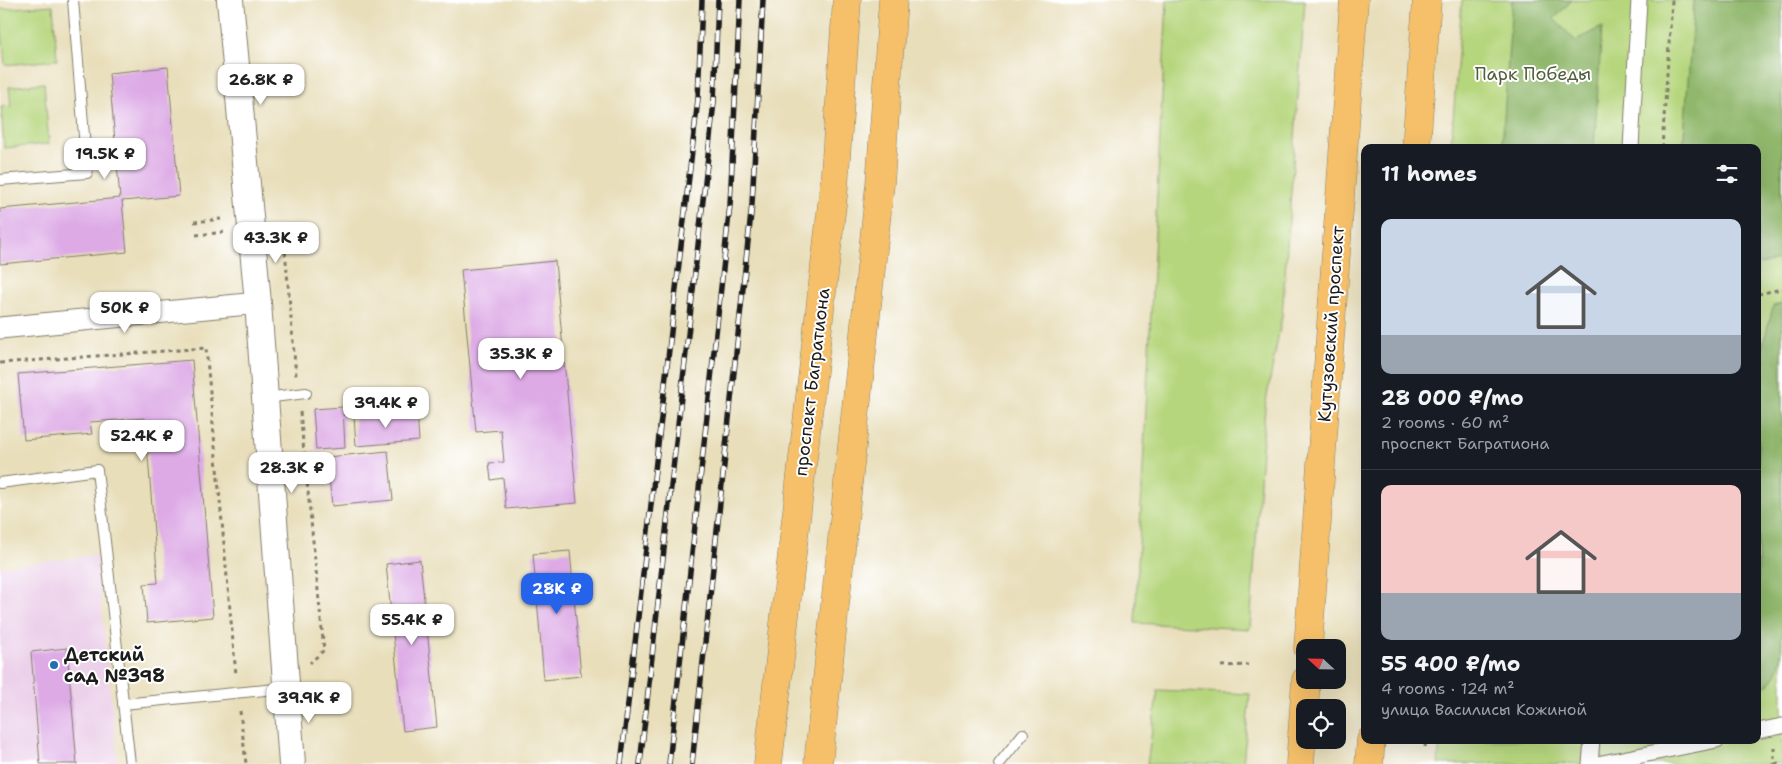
<!DOCTYPE html>
<meta charset="utf-8">
<style>
:root{--surface:#171b24;--page:#20242c;--text:#f1f3f6;--muted:#9ea1a6;--line:#363941;--accent:#2563eb}
body{margin:0;font-family:"Shantell Sans",sans-serif;background:var(--page);color:var(--text);height:100vh;display:flex;flex-direction:column;font-size:19px;white-space:nowrap}
*{box-sizing:border-box;margin:0}
p{font-size:16px;color:var(--muted)}
.icon{flex:none;width:28px;height:28px;fill:none;stroke:currentColor;stroke-width:2;stroke-linecap:round;stroke-linejoin:round}
.map{position:relative;flex:1;overflow:hidden}
.panel{position:absolute;left:1361px;top:144px;width:400px;height:600px;display:flex;flex-direction:column;background:var(--surface);border-radius:10px;box-shadow:0 5px 20px #0002}
.panel>*{flex:none}
.needle{width:32px;rotate:292deg}
.controls{position:absolute;left:1296px;top:639px;display:grid;gap:10px}
.controls a{display:grid;place-items:center;width:50px;height:50px;border-radius:10px;background:var(--surface);box-shadow:0 5px 20px #0002;font-size:25px}
.price{position:absolute;translate:-50% -42px;padding:0 11px;border-radius:10px;background:#fff;color:#222;font-size:16px;line-height:32px;filter:drop-shadow(0 1px 2px #0008)}
.price::after{content:'';position:absolute;left:50%;top:30px;width:15px;height:11px;margin-left:-8px;background:inherit;clip-path:polygon(0 0,100% 0,50% 100%)}
.price.selected{background:var(--accent);color:#fff}
ul{padding:0;list-style:none}
li{display:grid;align-content:center;gap:10px;height:265px;padding:0 20px}
li+li{border-top:1px solid var(--line)}
li span{display:grid;place-items:center;height:155px;border-radius:10px;color:#555}
li>.icon{margin-inline-start:auto}
span .icon{width:90px;height:90px;fill:#fffc;stroke-width:1}
li b{font-size:21px}
h2{display:flex;justify-content:space-between;align-items:center;height:60px;padding:0 20px;font-size:21px}
.map>svg:first-child{display:block}
.built{fill:#ecd1ea}
.green{fill:#b6d67d;stroke:#69794c}
.forest{fill:#90b76c;stroke:#566a44}
.building{fill:#ddaae6}
.lines{fill:none;stroke-linecap:round;stroke-linejoin:round}
.service-casing{stroke:#827d6b;stroke-width:12}
.pedestrian-casing{stroke:#827d6b;stroke-width:17}
.minor-casing{stroke:#827d6b;stroke-width:23}
.tertiary-casing{stroke:#827d6b;stroke-width:28}
.primary-casing{stroke:#827d6b;stroke-width:29}
.path{stroke:#827d6b;stroke-width:3;stroke-dasharray:4 4;stroke-linecap:butt}
.service{stroke:#fff;stroke-width:10}
.pedestrian{stroke:#fff;stroke-width:15}
.minor{stroke:#fff;stroke-width:21}
.tertiary{stroke:#fff;stroke-width:26}
.primary{stroke:#f6c06b;stroke-width:28}
.rail-casing{stroke:#1c1c1c;stroke-width:5.5}
.rail{stroke:#fff;stroke-width:4;stroke-dasharray:11;stroke-linecap:butt}
.poi-dot{fill:#1f6fb2;stroke:#fff;stroke-width:2}
.labels{text-anchor:middle;dominant-baseline:central;stroke-width:4;stroke-linejoin:round;paint-order:stroke}
.park-label{font-size:18px;fill:#525d3e;stroke:#fff}
.street-label{font-size:18px;fill:#1c1c1c;stroke:#fff}
.poi-label{font-size:18px;font-weight:bold;fill:#1c1c1c;stroke:#fff;text-anchor:start}
</style>
<div class="map">
<svg width="1782" height="764" viewBox="0 0 1782 764">
<rect width="100%" height="100%" fill="#fff"/>
<filter id="ink" filterUnits="userSpaceOnUse"><feTurbulence type="fractalNoise" baseFrequency=".02" numOctaves="2"/><feDisplacementMap in="SourceGraphic" scale="10" xChannelSelector="R" yChannelSelector="G"/><feConvolveMatrix kernelMatrix="1 2 1 2 8 2 1 2 1" color-interpolation-filters="sRGB"/></filter>
<filter id="wash" filterUnits="userSpaceOnUse"><feTurbulence type="fractalNoise" baseFrequency=".0096" numOctaves="4" result="noise"/><feDisplacementMap in="SourceGraphic" scale="20" xChannelSelector="R" yChannelSelector="G"/><feGaussianBlur stdDeviation="1.12" result="paint"/><feColorMatrix in="noise" values="0 0 0 0 0 0 0 0 0 0 0 0 0 0 0 0 0 1.4 0 .05"/><feComposite in="paint" operator="in"/></filter>
<g filter="url(#wash)">
<rect width="100%" height="100%" fill="#e8deba"/>
<!-- built -->
<path class="built" d="M 96,555 L 118,764 L 0,764 L 0,567 Z"/>
<!-- green -->
<g class="green">
<path d="M 1167,0 L 1305,0 L 1282,316 L 1265,407 L 1250,629 L 1135,623 Z"/>
<path d="M 1462,0 L 1782,0 L 1782,764 L 1438,764 L 1440,740 L 1758,740 L 1758,148 L 1451,147 Z"/>
<path d="M 53,5 L 57,60 L 5,65 L 0,9 Z"/>
<path d="M 44,83 L 49,144 L 4,148 L 1,107 L 11,106 L 9,87 Z"/>
<path d="M 1158,690 L 1250,694 L 1243,764 L 1147,764 Z"/>
</g>
<!-- forest -->
<g class="forest">
<path d="M 1512,0 L 1572,0 L 1554,19 L 1576,41 L 1602,27 L 1594,147 L 1502,147 Z"/>
<path d="M 1694,0 L 1782,0 L 1782,259 L 1758,265 L 1758,148 L 1683,147 Z"/>
<path d="M 1782,304 L 1782,645 C 1780,663 1779,684 1758,689 L 1758,364 L 1773,306 Z"/>
</g>
<g id="blocks">
<!-- building -->
<g class="building">
<path d="M 168,67 L 179,196 L 122,201 L 127,252 L 0,264 L 0,209 L 120,198 L 109,73 Z"/>
<path d="M 555,261 L 577,503 L 506,509 L 503,478 L 491,480 L 489,463 L 504,462 L 501,430 L 476,432 L 461,270 Z"/>
<path d="M 192,360 L 213,617 L 147,623 L 144,584 L 158,583 L 145,418 L 90,422 L 92,434 L 24,440 L 18,374 Z"/>
<path d="M 343,407 L 345,448 L 316,450 L 313,409 Z"/>
<path d="M 417,411 L 419,441 L 356,446 L 354,416 Z"/>
<path d="M 388,451 L 393,500 L 332,506 L 327,457 Z"/>
<path d="M 570,551 L 581,676 L 544,680 L 533,554 Z"/>
<path d="M 420,560 L 437,727 L 403,731 L 386,564 Z"/>
<path d="M 67,648 L 77,764 L 40,764 L 31,652 Z"/>
</g>
</g>
</g>
<g filter="url(#ink)">
<use href="#blocks" fill-opacity="0" stroke="#827d6b" stroke-width="1"/>
<g class="lines">
<defs>
<g id="service">
<path d="M 0,180 L 87,173 L 73,0"/>
<path d="M 265,398 L 306,393"/>
<path d="M 0,483 L 97,470 L 130,764"/>
<path d="M 123,704 L 285,688"/>
<path d="M 999,764 L 1023,734"/>
</g>
<g id="pedestrian">
<path d="M 1631,148 L 1639,0"/>
<path d="M 1758,731 L 1782,726"/>
<path d="M 1590,764 L 1592,740"/>
<path d="M 1597,764 L 1717,740"/>
</g>
<path id="minor" d="M 0,328 L 258,303"/>
<path id="tertiary" d="M 230,0 L 258,303 L 292,764"/>
<g id="primary">
<path d="M 1416,148 L 1427,0"/>
<path d="M 1308,648 L 1354,0"/>
<path d="M 768,764 L 834,187 L 847,0"/>
<path d="M 818,764 L 880,184 L 893,0"/>
<path d="M 1300,764 L 1306,680"/>
<path d="M 1369,764 L 1371,740"/>
</g>
</defs>
<!-- service casing -->
<use href="#service" class="service-casing"/>
<!-- pedestrian casing -->
<use href="#pedestrian" class="pedestrian-casing"/>
<!-- minor casing -->
<use href="#minor" class="minor-casing"/>
<!-- tertiary casing -->
<use href="#tertiary" class="tertiary-casing"/>
<!-- primary casing -->
<use href="#primary" class="primary-casing"/>
<!-- path -->
<g class="path">
<path d="M 1662,148 L 1672,0"/>
<path d="M 194,222 L 221,219"/>
<path d="M 277,227 L 283,226 L 296,376"/>
<path d="M 196,235 L 226,232"/>
<path d="M 1758,294 L 1782,289"/>
<path d="M 0,363 L 206,348 L 236,675"/>
<path d="M 300,412 L 324,650 L 310,663"/>
<path d="M 1222,666 L 1248,665"/>
<path d="M 240,711 L 246,764"/>
<path d="M 1425,747 L 1426,740"/>
<path d="M 1774,747 L 1774,764"/>
<path d="M 1775,764 L 1782,762"/>
</g>
<!-- service -->
<use href="#service" class="service"/>
<!-- pedestrian -->
<use href="#pedestrian" class="pedestrian"/>
<!-- minor -->
<use href="#minor" class="minor"/>
<!-- tertiary -->
<use href="#tertiary" class="tertiary"/>
<!-- primary -->
<use href="#primary" class="primary"/>
<defs>
<g id="rail">
<path d="M 621,764 L 698,99 L 702,0"/>
<path d="M 640,764 L 714,102 L 718,0"/>
<path d="M 669,764 L 730,205 L 740,0"/>
<path d="M 692,764 L 752,204 L 763,0"/>
</g>
</defs>
<!-- rail casing -->
<use href="#rail" class="rail-casing"/>
<!-- rail -->
<use href="#rail" class="rail"/>
</g>
</g>
<!-- markers -->
<circle class="poi-dot" cx="54" cy="665" r="5"/>
<g class="labels">
<!-- park labels -->
<g class="park-label">
<text x="1533" y="74">Парк Победы</text>
</g>
<!-- street labels -->
<g class="street-label">
<text transform="translate(1331 324) rotate(-86)">Кутузовский проспект</text>
<text transform="translate(812 382) rotate(-83)">проспект Багратиона</text>
</g>
<!-- poi labels -->
<g class="poi-label">
<text x="64" y="655">Детский<tspan x="64" dy="21">сад №398</tspan></text>
</g>
</g>
</svg>
<div class="controls">
<a><svg class="needle" viewBox="-14 -14 28 28"><path d="M0-13l5 13h-10z" fill="#e53935"/><path d="M0 13l5-13h-10z" fill="#9ea1a6"/></svg></a>
<a><svg class="icon" aria-label="locate" viewBox="0 0 24 24"><circle cx="12" cy="12" r="6"/><path d="M12 2v4M12 18v4M2 12h4M18 12h4"/></svg></a>
</div>
<b class="price" style="left:261px;top:106px">26.8K ₽</b>
<b class="price" style="left:105px;top:180px">19.5K ₽</b>
<b class="price" style="left:276px;top:264px">43.3K ₽</b>
<b class="price" style="left:125px;top:334px">50K ₽</b>
<b class="price" style="left:521px;top:380px">35.3K ₽</b>
<b class="price" style="left:386px;top:429px">39.4K ₽</b>
<b class="price" style="left:142px;top:462px">52.4K ₽</b>
<b class="price" style="left:292px;top:494px">28.3K ₽</b>
<b class="price selected" style="left:557px;top:615px">28K ₽</b>
<b class="price" style="left:412px;top:646px">55.4K ₽</b>
<b class="price" style="left:309px;top:724px">39.9K ₽</b>
<section class="panel">
<h2>11 homes<svg class="icon" aria-label="filters" viewBox="0 0 24 24"><path d="M4 7h16M4 17h16"/><circle cx="9" cy="7" r="2"/><circle cx="15" cy="17" r="2"/></svg></h2>
<ul>
<li><span style="background:linear-gradient(#c9d6e8 75%,#9aa5b1 0)"><svg class="icon" aria-label="home" viewBox="0 0 24 24"><path d="M3 11l9-7 9 7M6 9v11h12V9"/></svg></span><div><b>28 000 ₽/mo</b><p>2 rooms · 60 m²</p><p>проспект Багратиона</p></div></li>
<li><span style="background:linear-gradient(#f6c9c9 70%,#9aa5b1 0)"><svg class="icon" aria-label="home" viewBox="0 0 24 24"><path d="M3 11l9-7 9 7M6 9v11h12V9"/></svg></span><div><b>55 400 ₽/mo</b><p>4 rooms · 124 m²</p><p>улица Василисы Кожиной</p></div></li>
</ul>
</section>
</div>
